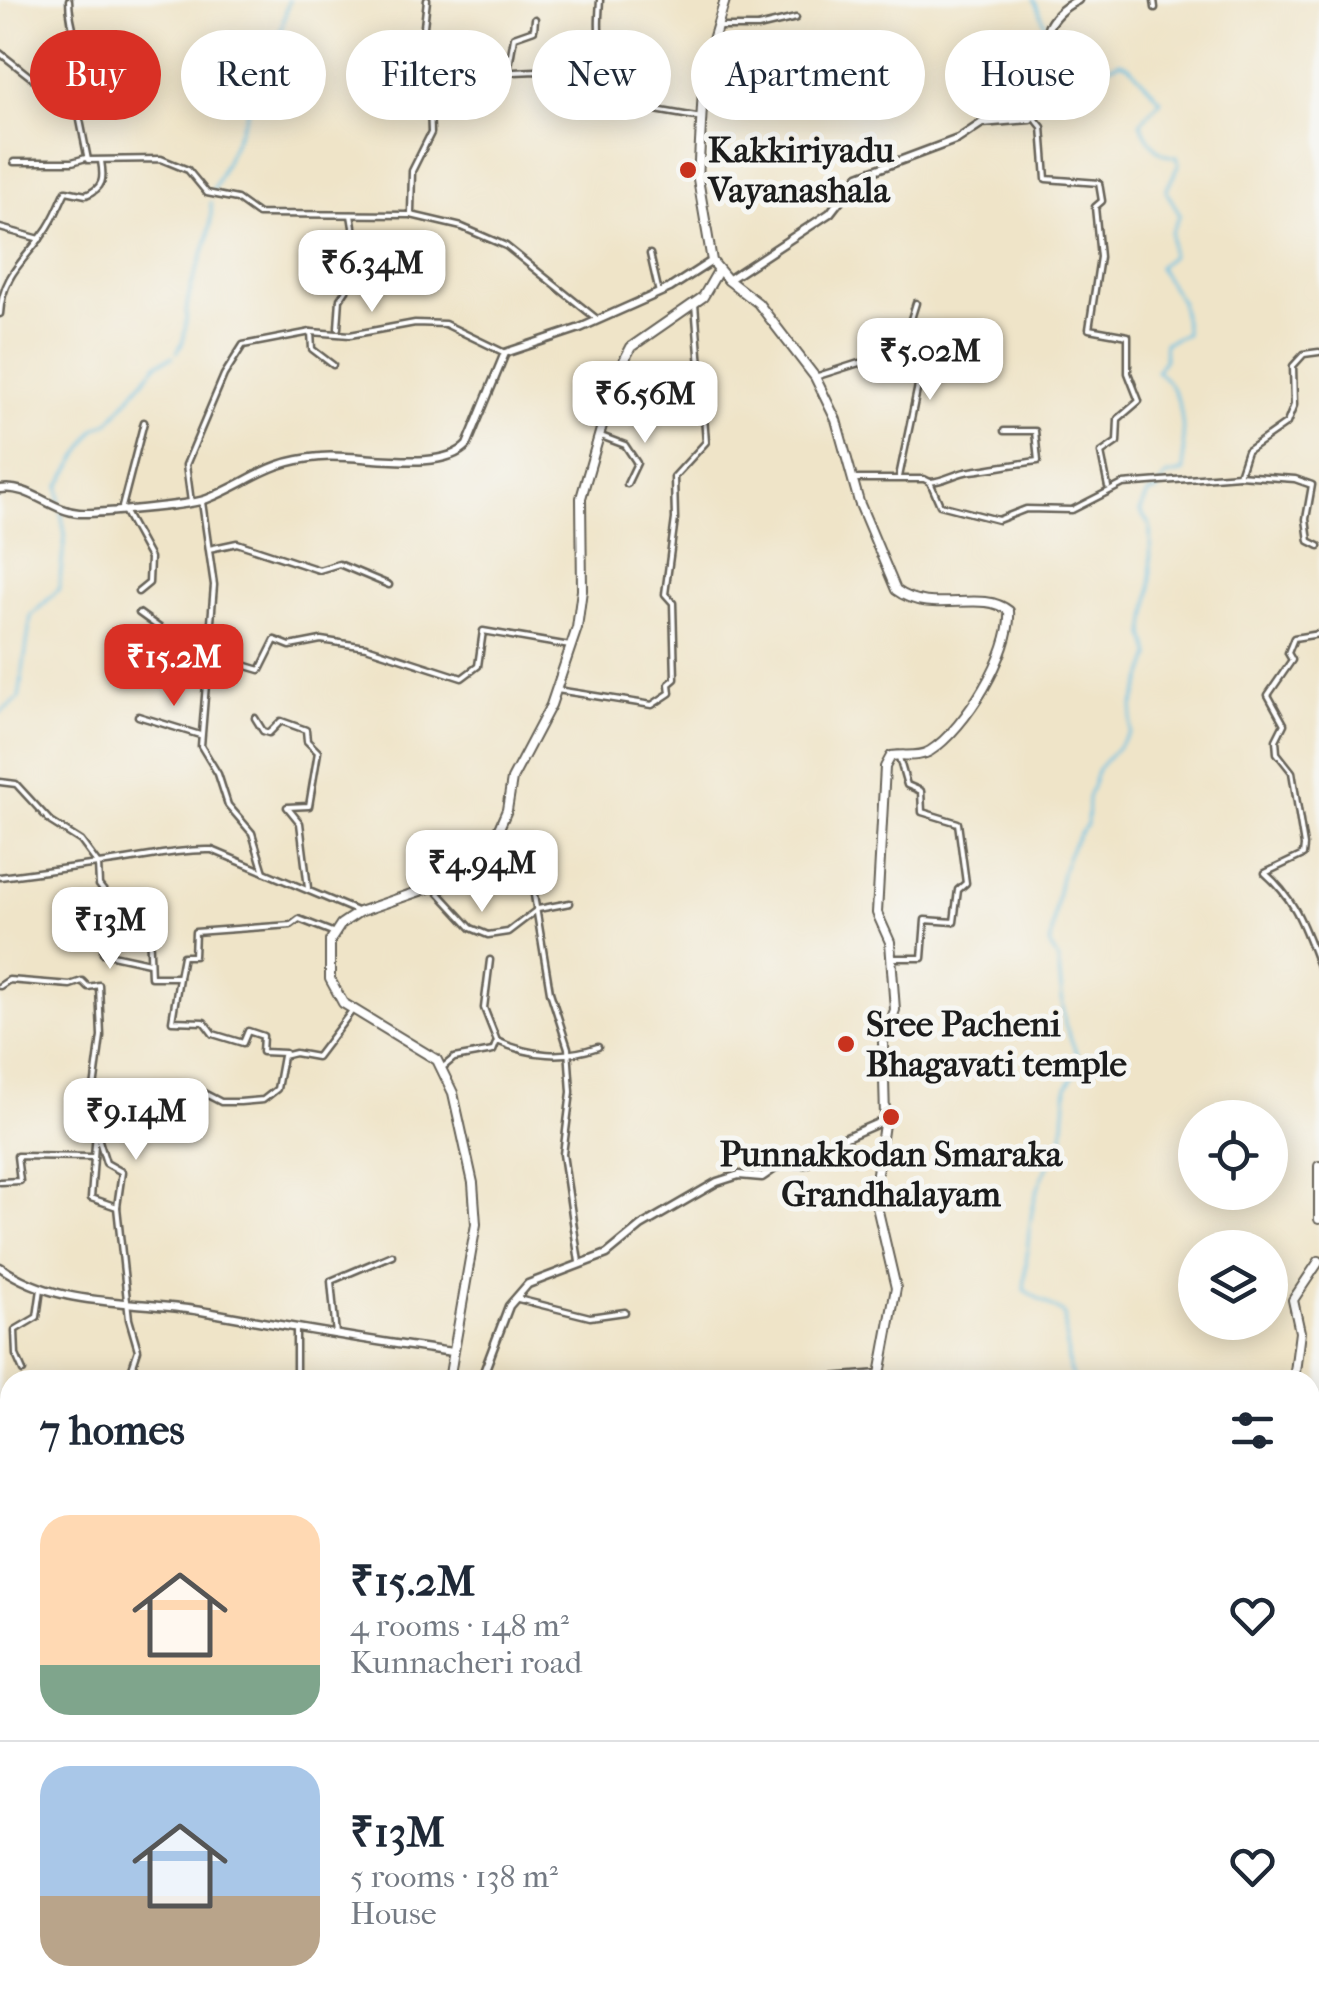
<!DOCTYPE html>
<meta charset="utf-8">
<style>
:root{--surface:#fff;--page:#f6f6f7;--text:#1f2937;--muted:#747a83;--line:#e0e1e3;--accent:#d93025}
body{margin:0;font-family:"IM FELL French Canon",serif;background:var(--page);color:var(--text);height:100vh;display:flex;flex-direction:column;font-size:38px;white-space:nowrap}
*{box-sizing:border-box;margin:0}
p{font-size:32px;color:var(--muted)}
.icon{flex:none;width:55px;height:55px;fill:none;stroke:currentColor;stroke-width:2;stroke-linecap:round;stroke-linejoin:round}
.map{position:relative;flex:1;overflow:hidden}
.details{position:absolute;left:0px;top:1370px;width:1320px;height:642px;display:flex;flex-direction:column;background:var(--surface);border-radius:30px 30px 0 0;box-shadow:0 5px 25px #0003}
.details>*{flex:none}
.guide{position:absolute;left:30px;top:30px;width:1260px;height:90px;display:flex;gap:20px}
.fabs{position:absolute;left:1178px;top:1100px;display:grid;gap:20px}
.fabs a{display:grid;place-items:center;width:110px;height:110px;border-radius:50%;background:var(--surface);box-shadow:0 5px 25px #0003;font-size:50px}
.price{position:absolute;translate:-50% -85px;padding:0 22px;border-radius:20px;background:#fff;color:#222;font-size:32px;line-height:65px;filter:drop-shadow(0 2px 5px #0008)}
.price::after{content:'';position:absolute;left:50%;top:60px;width:30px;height:22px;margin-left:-15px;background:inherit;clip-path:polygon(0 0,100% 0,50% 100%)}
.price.active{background:var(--accent);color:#fff}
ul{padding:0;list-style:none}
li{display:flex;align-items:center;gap:30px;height:250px;padding:0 40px}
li+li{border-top:2px solid var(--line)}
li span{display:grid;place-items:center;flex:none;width:280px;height:200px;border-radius:30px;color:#555}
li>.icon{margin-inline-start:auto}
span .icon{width:120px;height:120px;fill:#fffc;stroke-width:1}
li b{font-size:42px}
h2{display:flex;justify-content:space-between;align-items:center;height:120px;padding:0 40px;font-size:42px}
.tag{padding:0 35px;border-radius:45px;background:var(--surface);box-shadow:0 5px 25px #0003;font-size:35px;line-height:90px}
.tag.active{background:var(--accent);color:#fff}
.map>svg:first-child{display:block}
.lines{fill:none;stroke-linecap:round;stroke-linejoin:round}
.stream{stroke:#66bfe3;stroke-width:2.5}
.minor-casing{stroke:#666258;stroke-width:9}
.tertiary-casing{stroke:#666258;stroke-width:11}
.secondary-casing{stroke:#666258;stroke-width:12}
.minor{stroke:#fff;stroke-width:4}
.tertiary{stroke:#fff;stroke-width:6}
.secondary{stroke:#fff;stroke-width:8}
.poi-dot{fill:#c8321e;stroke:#f6f6f2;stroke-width:4}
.labels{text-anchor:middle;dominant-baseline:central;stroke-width:10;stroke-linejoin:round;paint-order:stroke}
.poi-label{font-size:35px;font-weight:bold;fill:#1c1c1c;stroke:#f6f6f2;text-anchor:start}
</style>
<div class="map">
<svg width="1319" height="2011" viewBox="0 0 1319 2011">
<rect width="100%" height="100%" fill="#f6f6f2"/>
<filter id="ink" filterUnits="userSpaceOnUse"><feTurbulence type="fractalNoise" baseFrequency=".01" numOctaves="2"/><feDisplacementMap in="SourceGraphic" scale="20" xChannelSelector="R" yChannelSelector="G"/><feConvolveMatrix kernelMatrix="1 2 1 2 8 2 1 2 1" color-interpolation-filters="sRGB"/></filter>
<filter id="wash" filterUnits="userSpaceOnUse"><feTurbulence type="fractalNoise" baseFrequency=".0048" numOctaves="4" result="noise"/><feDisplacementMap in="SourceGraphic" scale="40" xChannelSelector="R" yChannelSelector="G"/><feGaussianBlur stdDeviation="2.25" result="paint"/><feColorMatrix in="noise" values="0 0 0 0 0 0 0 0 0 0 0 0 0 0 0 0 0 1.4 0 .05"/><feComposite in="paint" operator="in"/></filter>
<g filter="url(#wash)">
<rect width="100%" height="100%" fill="#efe4c8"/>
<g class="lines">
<!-- stream -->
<g class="stream">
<path d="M 1034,0 L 1046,26"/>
<path d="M 1058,36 C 1078,43 1094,50 1100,71 L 1120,62 L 1128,65 L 1161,100 L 1140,123 C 1151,142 1153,154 1177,157 L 1179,164 L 1166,191 L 1180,215 L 1171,232 L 1171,256 L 1158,267 L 1181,301 L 1186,334 L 1164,343 L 1165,359 L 1156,371 C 1189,394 1182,437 1184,472 L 1166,476 L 1157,491 L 1148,494 L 1140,512 L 1150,525 L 1151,589 L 1145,635 L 1151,656 L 1133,707 L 1130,733 L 1098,769 L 1088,798 L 1087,825 C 1057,856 1057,905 1050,946 L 1058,960 L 1065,1025 L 1081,1064 L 1067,1086 L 1062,1148 C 1026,1186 1029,1240 1024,1290 L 1064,1314 L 1069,1369 L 1075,1380"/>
<path d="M 213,191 L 252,102 L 267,82 L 289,0"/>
<path d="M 177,352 C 189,336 184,319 188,300 C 196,260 213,249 211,202"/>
<path d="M 60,502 L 59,487 L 95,429 L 109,422 L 158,363 L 173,357"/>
<path d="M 0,713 L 19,698 L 31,616 L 59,589 L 65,534 L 61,512"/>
<path d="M 844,2002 L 846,2011"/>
</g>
</g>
</g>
<g filter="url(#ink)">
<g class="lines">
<defs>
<g id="minor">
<path d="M 427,0 L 419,70 L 442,75 L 536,71 L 564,75 L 638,107 L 702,118"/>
<path d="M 600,0 C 596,55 600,48 649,64 L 651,110"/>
<path d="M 1154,0 L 1155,8"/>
<path d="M 720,27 L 758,27 L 796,18"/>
<path d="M 0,53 L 79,115 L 88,160 L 161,159 L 188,170 L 207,193 L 237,199 L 258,214 L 411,215 L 462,227 L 506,246 L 597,319"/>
<path d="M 508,72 L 514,37 L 534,30 L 535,19"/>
<path d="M 63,99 L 83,69 C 79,44 69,25 69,0"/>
<path d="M 1033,116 L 1042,127 L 1046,179 L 1099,183 L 1102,201 L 1095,207 L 1100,257 L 1089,329 L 1128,336 L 1128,373 L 1139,401 L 1118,419 L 1117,442 L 1101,453 L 1108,487"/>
<path d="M 14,162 L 72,162 L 86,158"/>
<path d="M 411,213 L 412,171 L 431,133 L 430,104 L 442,75"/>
<path d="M 0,228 L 40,239"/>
<path d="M 650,254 L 659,293"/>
<path d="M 0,314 C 2,276 23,262 44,233 C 54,220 59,205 66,191 L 86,195 C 104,188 104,178 101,161"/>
<path d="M 338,328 L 340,299 L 350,284 L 342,262 L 354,233 L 351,215"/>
<path d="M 899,362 L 915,368 L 920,376 L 899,477"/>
<path d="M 333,365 L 312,349 L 311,332 L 350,335 L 415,323 L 445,324 L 505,353"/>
<path d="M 617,374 L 682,399"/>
<path d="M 815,377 L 859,363 L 895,371 L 916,303"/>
<path d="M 601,436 L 625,445 L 637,463 L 627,484"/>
<path d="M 1239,475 L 1295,479 L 1312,485 L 1306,519 L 1309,541 L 1319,546"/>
<path d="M 852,479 L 924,479 L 930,482 L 940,505 L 998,520 L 1026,509 L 1072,510 L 1123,484 L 1239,475 L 1247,451 L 1287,423 L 1294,405 L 1293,366 L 1304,354 L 1319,352"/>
<path d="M 930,482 C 946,481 957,472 971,471 C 994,468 1015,464 1038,461 L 1035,431 L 1004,431"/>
<path d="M 191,502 L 186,465 L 224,375 L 243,345 L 311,332"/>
<path d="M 202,502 L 214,585 L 201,746 L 218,774 L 228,805 L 252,833 L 264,872"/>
<path d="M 209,549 L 237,543 L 319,570 L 339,564 L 389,585"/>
<path d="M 138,592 L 149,583 L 150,558 L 122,507 L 144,422"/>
<path d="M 139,613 L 164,631 L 190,635 L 207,654 L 260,670 L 275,640 L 290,646 L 321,640 L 366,647 L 462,678 L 478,666 L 483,631 L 570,646"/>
<path d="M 1319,634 L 1294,638 L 1288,653 L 1292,660 L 1268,695 L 1284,724 L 1276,740 L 1277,753 L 1292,772 L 1304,846 L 1303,855 L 1265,873 C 1297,901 1304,928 1319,966"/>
<path d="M 557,690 L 652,705 L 670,693 L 669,684 L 675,679 L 673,603 L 665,594 L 675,519 L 674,477 L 706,442 L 695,304"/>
<path d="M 138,716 L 200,735"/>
<path d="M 255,718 L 263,731 L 269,733 L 281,721 L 306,730 L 307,741 L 318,752 L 309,806 L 287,807 L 300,823 L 308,888"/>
<path d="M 0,782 L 16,784 L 51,822 L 81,841 L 98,864 L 0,877"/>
<path d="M 530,839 L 531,877 L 550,992 L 568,1048 L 571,1092 L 563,1154 L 579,1262"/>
<path d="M 435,889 L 471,928 L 488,935 L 508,932 L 538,909 L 570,903"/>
<path d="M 108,895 L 103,953 L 149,963"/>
<path d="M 332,932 L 299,919 L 291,925 L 195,932 L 194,956 L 183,956 L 179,977 L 151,977 L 148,902 L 107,895 L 99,885 L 98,864 C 137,860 174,849 212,850 L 359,912"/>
<path d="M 890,958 L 922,958 L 925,920 L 954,922 L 958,890 L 966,883 L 958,823 L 922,812 L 921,791 L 907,785 L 898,754"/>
<path d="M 490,960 L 484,1008 L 497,1041"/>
<path d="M 179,978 L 172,1021 L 204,1022 L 213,1034 L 243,1043 L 248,1031 L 263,1036 L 262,1052 L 285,1053"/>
<path d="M 0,986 L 9,980 L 70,985 L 82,981 L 88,987 L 99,985 L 101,1036 L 93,1096"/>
<path d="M 442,1068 L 454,1058 L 493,1051 L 497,1041 C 531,1056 563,1059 598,1047"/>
<path d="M 98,1137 L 106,1163 L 122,1172 L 117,1207"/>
<path d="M 0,1182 L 20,1181 L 17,1156 L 94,1157"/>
<path d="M 518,1299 L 590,1317 L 625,1312"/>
<path d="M 336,1335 L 331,1281 L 392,1255"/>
<path d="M 23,1371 L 16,1355 L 15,1330 L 37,1317 L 41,1289"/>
<path d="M 723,1377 L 803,1379 L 880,1373"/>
<path d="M 128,1380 L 138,1350 L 129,1319 L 117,1207 L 91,1198 L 96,1131 L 93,1096 L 196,1089 L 221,1102 L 240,1102 L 263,1100 L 277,1089 L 283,1056 L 295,1053 L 317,1057 L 351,1012"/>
<path d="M 296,1380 L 296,1330"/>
<path d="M 0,1423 L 4,1442"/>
<path d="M 0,1443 L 10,1442"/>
<path d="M 1310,1553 L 1319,1561"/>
<path d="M 1310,1866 L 1319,1869"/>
<path d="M 517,2002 L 527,2011"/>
<path d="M 725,2002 L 732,2011"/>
<path d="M 1041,2002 L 1046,2011"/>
<path d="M 221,2011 L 226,2002"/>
<path d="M 243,2011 L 244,2002"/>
<path d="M 900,2011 L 902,2002"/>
</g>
<g id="tertiary">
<path d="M 728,280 L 830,213 L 859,176 L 958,139 L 982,123 L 1030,119 C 1060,82 1017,30 1078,0"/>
<path d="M 0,489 C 29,484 51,511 79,513 C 95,514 194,505 207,499 C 252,481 267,461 320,457 C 359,453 440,474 467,445 L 505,353 L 580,328 L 670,288 L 712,261"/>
<path d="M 0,1267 C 60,1309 132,1299 201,1311 C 285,1326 368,1341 453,1352"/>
<path d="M 481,1380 L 509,1306 L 528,1284 L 607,1254 L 641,1226 L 717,1182 L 739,1175 L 762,1177 L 781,1164 L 806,1164 L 837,1141 L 883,1121"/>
</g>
<g id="secondary">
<path d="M 725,0 L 704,70 L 698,179 L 712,261 L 728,280 L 758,303 L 815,377 L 836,420 L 859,502 L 896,590 C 932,617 981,588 1009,611 C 1012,652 965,729 930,751 C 919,758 904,754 891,756 L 885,767 L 877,913 L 890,942 L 895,1010 L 883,1042 L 885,1117 L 874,1194 L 896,1288 L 879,1380"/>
<path d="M 1319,1166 L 1319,1219"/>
<path d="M 449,1380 L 476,1224 L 473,1183 L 453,1093 L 437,1060 L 343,1003 L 330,979 L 330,941 L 341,924 L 359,912 L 461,877 L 490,849 L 507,810 L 512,779 L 551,705 L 577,628 L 582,590 L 581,498 L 617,374 L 631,347 L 703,297 L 718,271"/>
<path d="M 1294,1380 L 1300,1332 L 1293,1300 L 1319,1261"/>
<path d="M 418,2002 L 419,2011"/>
</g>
</defs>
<!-- minor casing -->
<use href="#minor" class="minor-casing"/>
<!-- tertiary casing -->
<use href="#tertiary" class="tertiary-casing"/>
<!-- secondary casing -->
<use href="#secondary" class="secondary-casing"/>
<!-- minor -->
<use href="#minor" class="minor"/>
<!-- tertiary -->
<use href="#tertiary" class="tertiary"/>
<!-- secondary -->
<use href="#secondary" class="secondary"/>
</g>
</g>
<!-- markers -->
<g class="poi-dot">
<circle cx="688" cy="170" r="10"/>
<circle cx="846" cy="1044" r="10"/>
<circle cx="891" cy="1117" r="10"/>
</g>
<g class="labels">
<!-- poi labels -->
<g class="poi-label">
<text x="708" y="150">Kakkiriyadu<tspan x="708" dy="40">Vayanashala</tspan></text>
<text x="866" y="1024">Sree Pacheni<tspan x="866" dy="40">Bhagavati temple</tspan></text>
<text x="891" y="1154" text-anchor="middle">Punnakkodan Smaraka<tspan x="891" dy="40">Grandhalayam</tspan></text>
</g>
</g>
</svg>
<div class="fabs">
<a><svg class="icon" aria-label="locate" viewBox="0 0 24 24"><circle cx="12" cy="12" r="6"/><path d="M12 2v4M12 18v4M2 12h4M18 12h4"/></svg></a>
<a><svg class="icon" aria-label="layers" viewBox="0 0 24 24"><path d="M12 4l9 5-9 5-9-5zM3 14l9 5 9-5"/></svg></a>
</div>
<b class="price" style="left:372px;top:315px">₹6.34M</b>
<b class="price" style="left:930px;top:403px">₹5.02M</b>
<b class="price" style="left:645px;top:446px">₹6.56M</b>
<b class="price active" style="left:174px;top:709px">₹15.2M</b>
<b class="price" style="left:482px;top:915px">₹4.94M</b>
<b class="price" style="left:110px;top:972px">₹13M</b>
<b class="price" style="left:136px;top:1163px">₹9.14M</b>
<div class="guide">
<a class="tag active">Buy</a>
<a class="tag">Rent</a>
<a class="tag">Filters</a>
<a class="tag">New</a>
<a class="tag">Apartment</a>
<a class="tag">House</a>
</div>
<section class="details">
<h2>7 homes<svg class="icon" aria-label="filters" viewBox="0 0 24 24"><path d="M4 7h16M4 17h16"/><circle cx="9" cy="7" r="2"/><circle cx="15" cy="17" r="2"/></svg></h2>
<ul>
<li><span style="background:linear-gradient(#ffd9b3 75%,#7fa58c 0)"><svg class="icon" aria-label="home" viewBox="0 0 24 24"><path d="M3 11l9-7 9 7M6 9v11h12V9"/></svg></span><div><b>₹15.2M</b><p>4 rooms · 148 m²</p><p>Kunnacheri road</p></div><svg class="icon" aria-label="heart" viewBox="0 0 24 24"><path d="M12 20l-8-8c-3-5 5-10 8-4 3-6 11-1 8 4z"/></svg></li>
<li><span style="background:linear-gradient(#a9c7e8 65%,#b9a48a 0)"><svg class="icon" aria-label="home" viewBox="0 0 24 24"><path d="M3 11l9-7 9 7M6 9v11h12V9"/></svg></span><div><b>₹13M</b><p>5 rooms · 138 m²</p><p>House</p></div><svg class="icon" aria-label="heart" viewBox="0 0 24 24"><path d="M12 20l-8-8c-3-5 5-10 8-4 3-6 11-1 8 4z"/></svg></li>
</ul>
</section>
</div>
